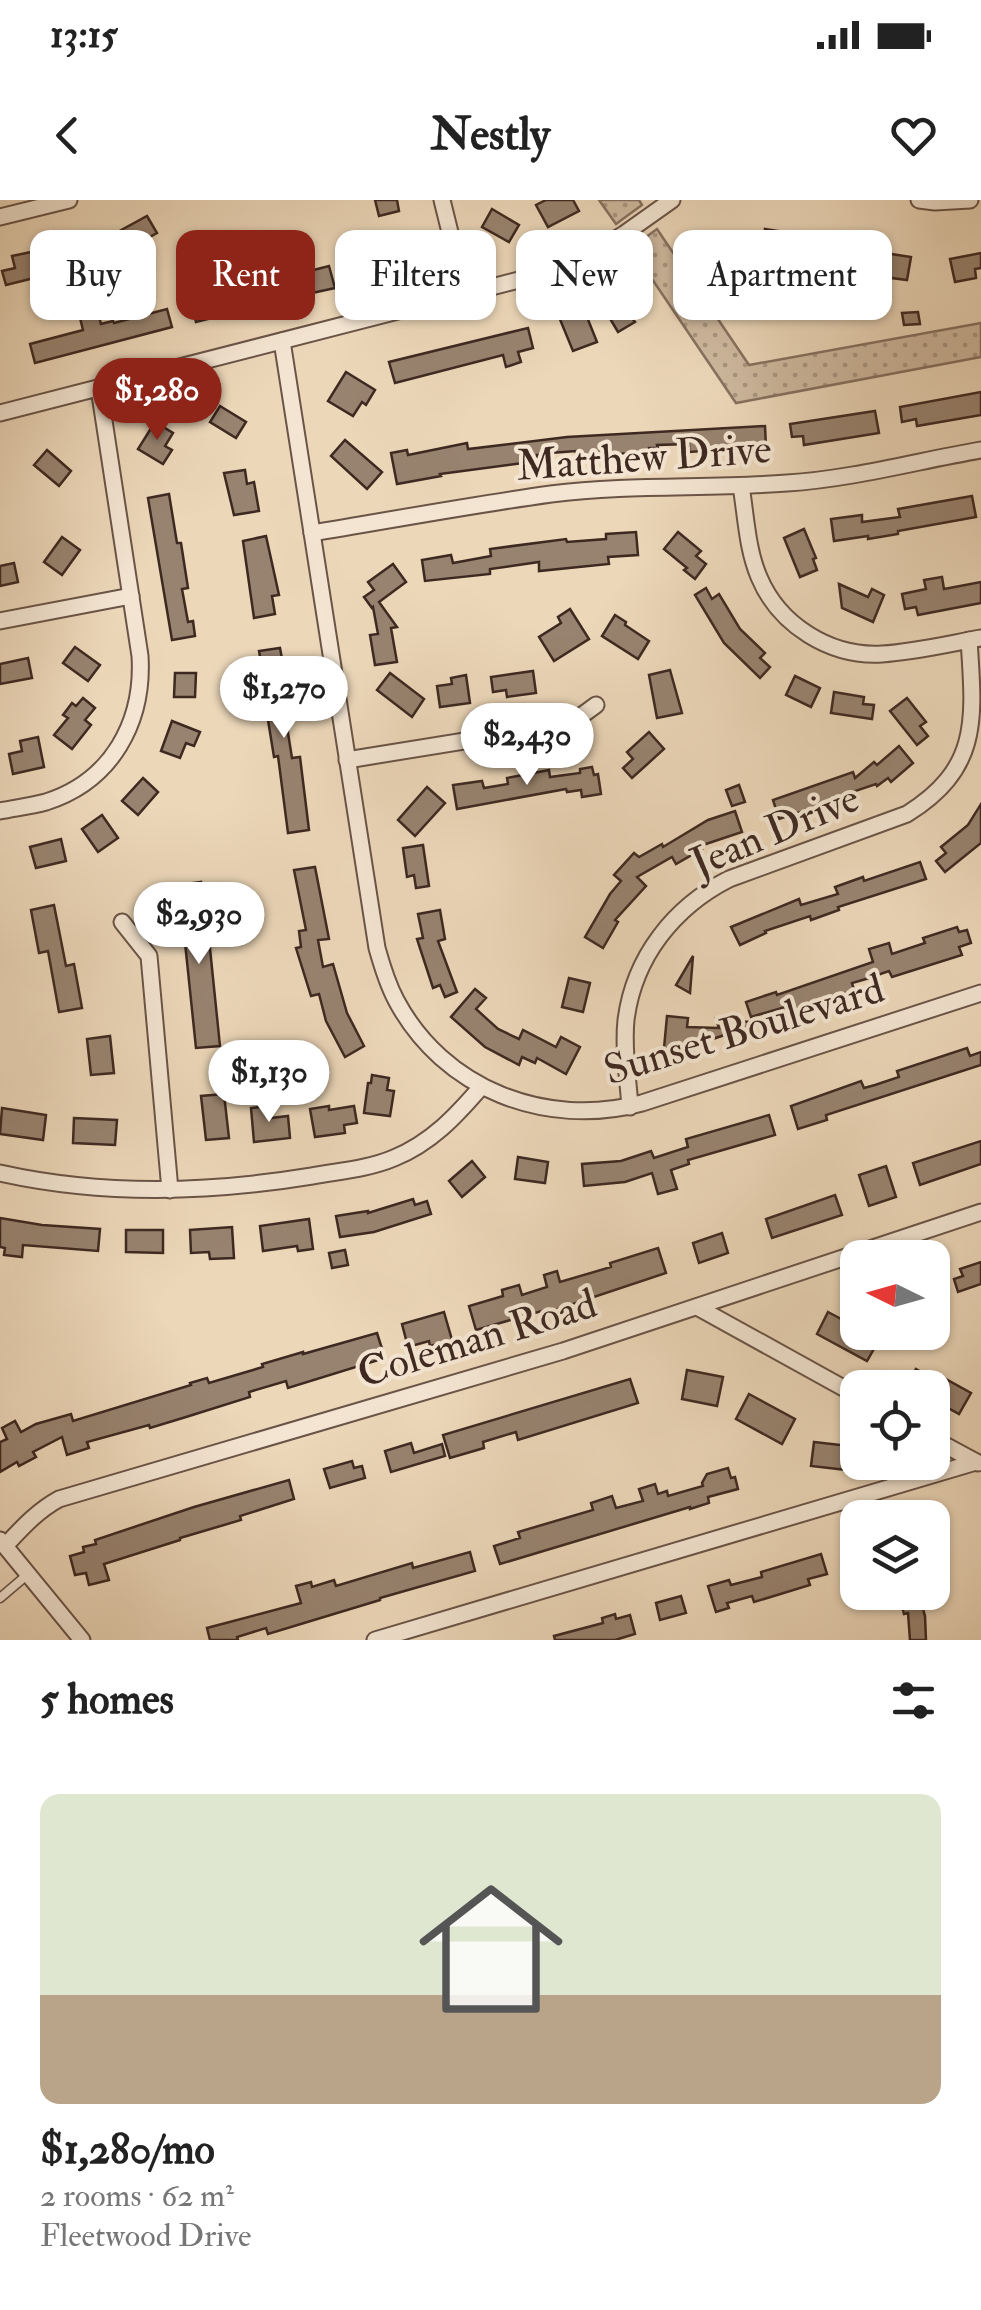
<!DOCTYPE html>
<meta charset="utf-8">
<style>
:root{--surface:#fff;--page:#f2f2f2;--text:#222;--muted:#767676;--accent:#8f2418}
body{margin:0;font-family:"IM FELL Double Pica",serif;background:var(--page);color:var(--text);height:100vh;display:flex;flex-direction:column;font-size:38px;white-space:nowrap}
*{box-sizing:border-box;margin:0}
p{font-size:32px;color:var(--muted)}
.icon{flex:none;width:55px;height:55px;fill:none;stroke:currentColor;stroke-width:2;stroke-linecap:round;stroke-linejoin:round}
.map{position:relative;height:1440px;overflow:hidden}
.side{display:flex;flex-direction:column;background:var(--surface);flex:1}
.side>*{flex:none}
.guide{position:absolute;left:30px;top:30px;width:922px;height:90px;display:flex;gap:20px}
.needle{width:65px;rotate:275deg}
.fabs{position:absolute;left:840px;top:1040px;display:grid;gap:20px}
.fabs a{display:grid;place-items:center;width:110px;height:110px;border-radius:20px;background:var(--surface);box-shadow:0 2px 8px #0004;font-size:50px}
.price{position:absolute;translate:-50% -85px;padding:0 22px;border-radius:35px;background:#fff;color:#222;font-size:32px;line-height:65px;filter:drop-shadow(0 2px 5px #0008)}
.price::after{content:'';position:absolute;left:50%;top:60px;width:30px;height:22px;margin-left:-15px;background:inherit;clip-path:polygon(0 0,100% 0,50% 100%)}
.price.selected{background:var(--accent);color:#fff}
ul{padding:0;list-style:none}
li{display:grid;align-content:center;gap:20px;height:530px;padding:0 40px}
li span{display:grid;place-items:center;height:310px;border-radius:20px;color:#555}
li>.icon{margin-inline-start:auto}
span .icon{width:180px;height:180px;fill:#fffc;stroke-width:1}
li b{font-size:42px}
h2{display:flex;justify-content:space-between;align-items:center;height:120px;padding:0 40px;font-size:42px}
.pill{padding:0 35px;border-radius:20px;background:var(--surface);box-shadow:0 2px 8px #0004;font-size:35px;line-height:90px}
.pill.selected{background:var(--accent);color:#fff}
.status{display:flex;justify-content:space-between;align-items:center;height:70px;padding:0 50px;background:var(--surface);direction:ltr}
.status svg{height:28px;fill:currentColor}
header{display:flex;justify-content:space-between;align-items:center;height:130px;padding:0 40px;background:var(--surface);font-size:45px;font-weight:800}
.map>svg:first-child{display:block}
.grass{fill:url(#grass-dots);stroke:#867160;stroke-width:2.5}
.building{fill:#988370;stroke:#3e2921;stroke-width:2.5}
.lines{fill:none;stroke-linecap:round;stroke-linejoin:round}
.lane-casing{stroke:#6a5447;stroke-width:11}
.street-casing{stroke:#6a5447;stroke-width:19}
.lane{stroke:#f3e5d2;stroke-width:8}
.street{stroke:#f3e5d2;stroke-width:15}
.labels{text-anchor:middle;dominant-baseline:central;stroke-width:8;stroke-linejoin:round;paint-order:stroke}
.street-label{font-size:42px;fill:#3e2921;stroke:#f3e5d2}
</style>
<div class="status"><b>13:15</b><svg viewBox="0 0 49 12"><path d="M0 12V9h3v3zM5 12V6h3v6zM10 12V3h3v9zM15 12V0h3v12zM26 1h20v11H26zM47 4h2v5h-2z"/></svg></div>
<header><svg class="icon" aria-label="back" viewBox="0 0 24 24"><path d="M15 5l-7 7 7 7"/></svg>Nestly<svg class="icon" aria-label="heart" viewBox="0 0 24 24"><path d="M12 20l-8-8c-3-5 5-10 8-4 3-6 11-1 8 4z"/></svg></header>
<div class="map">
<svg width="981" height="1440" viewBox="0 0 981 1440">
<defs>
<pattern id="grass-dots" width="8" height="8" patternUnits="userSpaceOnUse" patternTransform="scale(2.5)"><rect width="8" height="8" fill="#ceb99f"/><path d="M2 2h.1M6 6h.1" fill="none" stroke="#a99681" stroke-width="1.8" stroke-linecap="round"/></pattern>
</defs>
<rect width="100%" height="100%" fill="#ecd7b9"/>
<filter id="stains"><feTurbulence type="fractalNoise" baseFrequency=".002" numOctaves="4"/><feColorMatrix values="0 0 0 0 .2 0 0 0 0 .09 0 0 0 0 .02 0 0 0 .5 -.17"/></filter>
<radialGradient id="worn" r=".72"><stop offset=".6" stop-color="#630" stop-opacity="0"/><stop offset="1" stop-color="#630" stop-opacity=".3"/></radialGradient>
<!-- grass -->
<g class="grass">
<path d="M 599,0 L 639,0 L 642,5 L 616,24 Z"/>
<path d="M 657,29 L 749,165 L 981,123 L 981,157 L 736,203 L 631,48 Z"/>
</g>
<!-- building -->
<g class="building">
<path d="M 375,0 L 397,0 L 399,11 L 379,16 Z"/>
<path d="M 546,0 L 573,0 L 579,11 L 548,27 L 536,5 Z"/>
<path d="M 492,9 L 519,25 L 509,42 L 482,27 Z"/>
<path d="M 147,16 L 157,33 L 135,45 L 144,62 L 127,71 L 117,52 L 66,64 L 62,46 L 92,38 L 94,45 Z"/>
<path d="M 765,29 L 835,40 L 833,52 L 877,59 L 878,52 L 911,57 L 907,80 L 891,78 L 889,94 L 872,92 L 874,81 L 795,69 L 794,75 L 760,71 Z"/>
<path d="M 732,32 L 739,54 L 709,65 L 706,57 L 700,59 L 695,45 Z"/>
<path d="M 393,35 L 409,45 L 391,72 L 374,60 Z"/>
<path d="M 36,51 L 42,76 L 6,85 L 2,71 L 15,68 L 12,56 Z"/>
<path d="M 981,53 L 981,68 L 975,69 L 976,78 L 955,82 L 950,59 Z"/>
<path d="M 329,66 L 335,88 L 303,95 L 298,74 Z"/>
<path d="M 275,81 L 280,101 L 196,122 L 191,103 L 208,98 L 205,89 L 219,86 L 221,94 Z"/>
<path d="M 626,84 L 635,100 L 639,97 L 647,109 L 632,118 L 635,122 L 618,132 L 599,100 Z"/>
<path d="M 583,107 L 597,142 L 573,151 L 559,117 Z"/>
<path d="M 167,109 L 172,127 L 35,163 L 30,144 L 83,130 L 80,118 L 98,113 L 101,124 L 113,121 L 114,123 Z"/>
<path d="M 918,112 L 920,124 L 904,125 L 902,113 Z"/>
<path d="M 528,128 L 533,148 L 518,152 L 521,162 L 506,167 L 503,155 L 395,183 L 389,162 Z"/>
<path d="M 346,172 L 375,190 L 366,205 L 362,202 L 353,216 L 328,201 Z"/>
<path d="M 981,192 L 981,215 L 917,226 L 916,219 L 902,222 L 900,207 Z"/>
<path d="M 220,206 L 246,222 L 236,238 L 210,222 Z"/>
<path d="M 875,211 L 879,233 L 804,245 L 803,236 L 792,237 L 790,224 Z"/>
<path d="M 155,222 L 173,233 L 165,246 L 172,250 L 163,264 L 138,249 Z"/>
<path d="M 765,226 L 766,247 L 689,252 L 689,244 L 657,245 L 658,248 L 649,248 L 649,253 L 605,254 L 576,258 L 576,251 L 550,253 L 537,255 L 538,261 L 440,274 L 441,276 L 397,284 L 391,253 L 407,250 L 408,255 L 467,243 L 468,249 L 567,237 Z"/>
<path d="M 345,240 L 382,272 L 367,289 L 331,256 Z"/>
<path d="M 47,250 L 71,271 L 59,286 L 34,265 Z"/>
<path d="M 245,270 L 247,284 L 254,282 L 259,311 L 234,315 L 224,273 Z"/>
<path d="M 169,294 L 177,343 L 181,343 L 188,388 L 182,389 L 188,422 L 193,421 L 195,436 L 172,440 L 148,298 Z"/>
<path d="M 972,296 L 976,317 L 898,331 L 898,334 L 868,339 L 868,336 L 834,341 L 831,319 L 862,315 L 862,322 L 900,317 L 898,309 Z"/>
<path d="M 804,329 L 816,358 L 813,359 L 817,370 L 800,377 L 784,338 Z"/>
<path d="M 636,332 L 638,355 L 608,357 L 609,364 L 539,371 L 539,362 L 490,369 L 490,374 L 425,381 L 422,360 L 451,355 L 453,363 L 491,356 L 490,349 L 566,339 L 567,342 L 606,339 L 606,334 Z"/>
<path d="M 678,332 L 701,351 L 696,356 L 706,364 L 695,379 L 684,370 L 687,368 L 664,349 Z"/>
<path d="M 266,336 L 279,395 L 272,396 L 275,414 L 254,418 L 243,341 Z"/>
<path d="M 62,337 L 80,350 L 62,375 L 44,362 Z"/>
<path d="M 14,363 L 18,382 L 0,386 L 0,366 Z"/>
<path d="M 393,364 L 406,382 L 379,402 L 397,427 L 391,428 L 397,462 L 375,465 L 370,435 L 378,434 L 373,407 L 372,408 L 364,397 L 374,390 L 368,382 Z"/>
<path d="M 942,377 L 944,389 L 981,382 L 981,403 L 918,415 L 916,407 L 905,409 L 902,394 L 926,389 L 924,380 Z"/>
<path d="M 839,384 L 868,397 L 872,389 L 884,395 L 873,422 L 842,408 Z"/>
<path d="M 706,388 L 712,399 L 719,394 L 740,429 L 765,453 L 760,458 L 770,467 L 760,478 L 724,443 L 695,395 Z"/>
<path d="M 570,409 L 589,439 L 554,461 L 539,437 L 561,423 L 558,417 Z"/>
<path d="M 615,415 L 626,422 L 625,425 L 649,441 L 638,459 L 602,436 Z"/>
<path d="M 75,447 L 100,465 L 88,481 L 63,463 Z"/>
<path d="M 280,448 L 293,519 L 288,520 L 288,533 L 292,558 L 300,557 L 309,630 L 288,633 L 278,556 L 274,557 L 268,520 L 272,520 L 259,451 Z"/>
<path d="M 28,458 L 32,478 L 0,484 L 0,464 Z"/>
<path d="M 670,470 L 682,513 L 657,518 L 649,475 Z"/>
<path d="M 533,471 L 536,493 L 507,497 L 506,490 L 493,492 L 491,477 Z"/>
<path d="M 175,473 L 196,473 L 195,497 L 174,497 Z"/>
<path d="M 390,473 L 424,499 L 412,517 L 377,490 Z"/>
<path d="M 466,475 L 470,503 L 440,507 L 437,486 L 452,484 L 451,478 Z"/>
<path d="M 795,476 L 820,488 L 811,507 L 786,495 Z"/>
<path d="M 834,492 L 864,497 L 863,504 L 874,505 L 872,519 L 831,513 Z"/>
<path d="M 83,498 L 95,508 L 85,520 L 91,525 L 72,549 L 54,535 L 68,518 L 63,515 L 72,503 L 76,506 Z"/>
<path d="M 907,498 L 926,522 L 920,526 L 928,536 L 917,545 L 890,511 Z"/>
<path d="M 172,521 L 200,532 L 194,546 L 186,543 L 180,558 L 161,551 Z"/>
<path d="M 649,532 L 664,549 L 632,578 L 623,568 L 633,559 L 627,552 Z"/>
<path d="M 38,537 L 44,567 L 13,574 L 9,554 L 22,551 L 20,541 Z"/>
<path d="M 899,546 L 913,563 L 891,582 L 888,578 L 877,586 L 876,584 L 849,593 L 850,599 L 829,606 L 828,603 L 779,619 L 773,600 L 853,572 L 855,578 L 874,562 L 877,565 Z"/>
<path d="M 592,567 L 594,575 L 598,574 L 601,594 L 582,597 L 581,590 L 567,592 L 566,589 L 457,609 L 453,585 L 482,581 L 484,588 L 508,584 L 507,578 L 549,570 L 550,577 L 580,573 L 580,569 Z"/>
<path d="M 143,578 L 158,592 L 138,615 L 122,601 Z"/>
<path d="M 739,585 L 745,602 L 732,606 L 726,590 Z"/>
<path d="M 427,587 L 445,603 L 415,636 L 398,620 Z"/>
<path d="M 981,604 L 981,643 L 945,672 L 936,661 L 946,653 L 941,647 L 968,625 Z"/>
<path d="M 735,611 L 742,632 L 700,646 L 702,649 L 676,664 L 672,657 L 637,677 L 646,686 L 615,720 L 618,722 L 603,748 L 585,737 L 610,694 L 621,681 L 614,675 L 634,653 L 639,657 L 662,644 L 663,647 L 708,620 Z"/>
<path d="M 102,615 L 118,638 L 98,652 L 82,629 Z"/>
<path d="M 61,639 L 66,661 L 36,668 L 30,647 Z"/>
<path d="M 423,645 L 429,686 L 416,688 L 414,675 L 407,677 L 403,648 Z"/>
<path d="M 920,662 L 926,679 L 838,707 L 839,710 L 811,720 L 810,716 L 765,731 L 766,733 L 740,745 L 731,727 L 799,699 L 801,705 L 838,694 L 835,687 L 863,677 L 864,681 Z"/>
<path d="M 315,667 L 329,739 L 318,740 L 323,767 L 333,764 L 347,813 L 364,846 L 345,857 L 326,821 L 319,794 L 311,796 L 296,748 L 301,747 L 299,731 L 306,730 L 294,670 Z"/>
<path d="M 201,682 L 206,740 L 209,739 L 220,846 L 196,848 L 179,685 Z"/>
<path d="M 54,705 L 66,766 L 74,764 L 82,808 L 59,812 L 48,751 L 39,753 L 31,710 Z"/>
<path d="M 440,710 L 445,739 L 438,741 L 457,792 L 445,797 L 440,785 L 433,788 L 417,739 L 423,738 L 418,714 Z"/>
<path d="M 957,727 L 959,732 L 967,730 L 971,743 L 959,747 L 962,755 L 892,777 L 889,771 L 866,779 L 852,783 L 854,790 L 787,814 L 785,807 L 751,817 L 746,802 L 776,792 L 777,795 L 873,762 L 869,749 L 889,743 L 892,754 L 925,743 L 923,738 Z"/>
<path d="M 693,756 L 690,793 L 676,785 Z"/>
<path d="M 569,778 L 590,783 L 583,812 L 562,807 Z"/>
<path d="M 475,789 L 486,798 L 476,809 L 498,829 L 519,839 L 523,830 L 556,847 L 561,837 L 580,847 L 566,874 L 537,858 L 535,863 L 522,857 L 519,865 L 485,847 L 451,817 Z"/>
<path d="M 667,816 L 688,818 L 687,827 L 719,828 L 716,819 L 760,823 L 704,842 L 704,847 L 695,846 L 694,850 L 664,848 Z"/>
<path d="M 110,836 L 114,873 L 91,875 L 87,839 Z"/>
<path d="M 967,848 L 970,856 L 981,852 L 981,865 L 826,915 L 827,920 L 798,929 L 791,906 L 861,881 L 864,888 L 875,885 L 899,877 L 897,871 Z"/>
<path d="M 372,875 L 389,878 L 387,890 L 394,891 L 390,916 L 364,913 L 368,883 L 371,883 Z"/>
<path d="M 224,894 L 229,938 L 206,940 L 201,896 Z"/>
<path d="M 270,906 L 271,918 L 288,916 L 290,938 L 254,942 L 251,908 Z"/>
<path d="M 329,906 L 329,910 L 354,906 L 357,923 L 344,925 L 345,933 L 315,937 L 310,909 Z"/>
<path d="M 2,908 L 46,915 L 43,940 L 0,934 Z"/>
<path d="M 769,915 L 775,935 L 688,960 L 689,964 L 671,970 L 677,989 L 658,994 L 652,973 L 625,982 L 584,986 L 582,964 L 621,961 L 651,951 L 654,958 L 688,947 L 686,939 Z"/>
<path d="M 74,918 L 117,920 L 115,945 L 73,943 Z"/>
<path d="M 981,941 L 981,964 L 920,985 L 913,963 Z"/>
<path d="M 518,957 L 548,962 L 545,983 L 515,979 Z"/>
<path d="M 472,961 L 485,977 L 462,997 L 449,981 Z"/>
<path d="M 886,966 L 896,997 L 869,1006 L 859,975 Z"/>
<path d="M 835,995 L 842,1015 L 772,1038 L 766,1019 Z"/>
<path d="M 413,999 L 415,1005 L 427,1001 L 431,1014 L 374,1032 L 340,1037 L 336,1016 L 368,1011 L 368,1013 Z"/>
<path d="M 0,1018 L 42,1025 L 100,1029 L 98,1051 L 23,1045 L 22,1057 L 4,1055 L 5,1048 L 0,1047 Z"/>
<path d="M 309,1019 L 313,1049 L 298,1051 L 297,1046 L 263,1051 L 260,1026 Z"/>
<path d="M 232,1027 L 234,1058 L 210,1059 L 209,1052 L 191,1053 L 190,1030 Z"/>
<path d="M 126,1030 L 163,1030 L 163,1053 L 126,1052 Z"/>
<path d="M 722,1033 L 728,1053 L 699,1063 L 693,1043 Z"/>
<path d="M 658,1048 L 666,1073 L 546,1113 L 545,1110 L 476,1130 L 469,1106 L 503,1096 L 502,1090 L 519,1085 L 522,1095 L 547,1087 L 544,1075 L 557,1071 L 560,1082 L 611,1067 L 610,1063 Z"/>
<path d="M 345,1050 L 348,1065 L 332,1068 L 329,1053 Z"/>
<path d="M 981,1062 L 981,1084 L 958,1092 L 954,1079 L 963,1076 L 960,1069 Z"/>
<path d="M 444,1112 L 452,1140 L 430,1146 L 429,1141 L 408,1147 L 402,1124 Z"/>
<path d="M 828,1112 L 858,1128 L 858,1132 L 865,1132 L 879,1140 L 867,1161 L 817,1134 Z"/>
<path d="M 377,1133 L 385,1158 L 288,1188 L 286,1181 L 249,1192 L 250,1197 L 186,1217 L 150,1228 L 149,1225 L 87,1242 L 89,1248 L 67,1255 L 62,1237 L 33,1252 L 36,1257 L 19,1266 L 17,1262 L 0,1272 L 0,1242 L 7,1239 L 2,1228 L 15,1221 L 21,1232 L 36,1224 L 71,1214 L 73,1221 L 191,1185 L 190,1183 L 207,1178 L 209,1183 L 263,1167 L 262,1164 L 303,1152 L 303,1154 Z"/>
<path d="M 916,1169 L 939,1182 L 942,1177 L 971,1193 L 959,1214 L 932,1199 L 932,1188 L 905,1188 Z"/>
<path d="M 687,1170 L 723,1177 L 717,1206 L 682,1199 Z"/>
<path d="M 630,1179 L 638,1203 L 518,1240 L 516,1232 L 483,1242 L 484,1248 L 450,1258 L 443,1235 Z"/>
<path d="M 749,1194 L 795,1219 L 782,1244 L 736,1219 Z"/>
<path d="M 814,1242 L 850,1246 L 847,1270 L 811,1266 Z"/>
<path d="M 411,1243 L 414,1253 L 442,1244 L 445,1256 L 391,1272 L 385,1251 Z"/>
<path d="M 352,1261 L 354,1268 L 362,1266 L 365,1278 L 330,1288 L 324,1269 Z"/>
<path d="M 728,1268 L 731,1278 L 735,1277 L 738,1289 L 708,1297 L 709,1303 L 690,1309 L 690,1307 L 500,1364 L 494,1346 L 520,1338 L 518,1332 L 593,1310 L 591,1303 L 612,1296 L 616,1308 L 643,1301 L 639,1289 L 655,1284 L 658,1294 L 667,1291 L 668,1296 L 703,1286 L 702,1283 L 707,1274 Z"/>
<path d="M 289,1280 L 294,1299 L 240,1316 L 241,1320 L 180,1338 L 180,1340 L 104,1364 L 109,1380 L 89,1385 L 86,1373 L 75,1375 L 70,1356 L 84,1352 L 83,1347 L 96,1344 L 95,1340 L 194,1307 Z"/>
<path d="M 470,1352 L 475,1371 L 380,1398 L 380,1400 L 268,1434 L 266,1428 L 237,1437 L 238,1440 L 210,1440 L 207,1428 L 301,1403 L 296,1386 L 311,1382 L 312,1387 L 334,1380 L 336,1386 L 412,1363 L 413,1368 Z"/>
<path d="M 821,1354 L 827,1374 L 808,1379 L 810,1385 L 754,1402 L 752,1396 L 727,1403 L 729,1408 L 716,1412 L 708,1386 L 729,1380 L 731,1385 L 762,1377 L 761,1372 Z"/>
<path d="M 898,1392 L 918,1392 L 925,1416 L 926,1440 L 910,1440 L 908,1413 L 904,1414 Z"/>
<path d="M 681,1396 L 686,1413 L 660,1420 L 656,1403 Z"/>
<path d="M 615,1414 L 616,1419 L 630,1415 L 635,1434 L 615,1440 L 555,1440 L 554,1436 L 603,1423 L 602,1418 Z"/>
</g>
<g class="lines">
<defs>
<path id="lane" d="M 0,1398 L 27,1375"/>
<g id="street">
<path d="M 442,0 L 465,93"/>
<path d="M 919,0 L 935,2 L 970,0"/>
<path d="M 0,17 L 69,0"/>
<path d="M 282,141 L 377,748 C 382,766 387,783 396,800 C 443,889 546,929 642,903 L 981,793"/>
<path d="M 0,213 L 554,71 L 588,56 L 624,34 L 672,0"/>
<path d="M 741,286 C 746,316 747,349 759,377 C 779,425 830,457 882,454 C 915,452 948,444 981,438"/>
<path d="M 312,333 C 391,320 471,305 551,294 C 629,284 708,289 787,283 C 852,279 917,261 981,250"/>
<path d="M 0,421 L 131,396"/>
<path d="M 347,560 L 563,525 L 581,516 L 596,505"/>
<path d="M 0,611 C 15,608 31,606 46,602 C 112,581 144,522 140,456 L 99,188"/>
<path d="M 122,722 L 149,756 L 170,990"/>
<path d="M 630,907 C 628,878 623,848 626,820 C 634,757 674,707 729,679 L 907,614 C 981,568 974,518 969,440"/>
<path d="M 0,973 C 103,996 208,993 312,976 C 339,971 368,969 394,958 C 431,943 456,916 481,887"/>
<path d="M 697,1107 L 858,1196"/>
<path d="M 932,1238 L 978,1263"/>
<path d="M 0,1340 L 82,1440"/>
<path d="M 5,1346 C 22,1328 37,1311 59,1299 L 563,1151 L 981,1012"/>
<path d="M 375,1440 L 976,1262"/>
</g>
</defs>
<!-- lane casing -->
<use href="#lane" class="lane-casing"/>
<!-- street casing -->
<use href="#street" class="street-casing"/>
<!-- lane -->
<use href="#lane" class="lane"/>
<!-- street -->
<use href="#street" class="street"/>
</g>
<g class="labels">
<!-- street labels -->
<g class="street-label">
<text transform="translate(644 258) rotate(-4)">Matthew Drive</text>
<text transform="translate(775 631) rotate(-23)">Jean Drive</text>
<text transform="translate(744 830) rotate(-17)">Sunset Boulevard</text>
<text transform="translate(477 1139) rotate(-17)">Coleman Road</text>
</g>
</g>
<rect width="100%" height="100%" filter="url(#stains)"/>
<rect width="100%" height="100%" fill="url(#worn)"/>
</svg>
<div class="fabs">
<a><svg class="needle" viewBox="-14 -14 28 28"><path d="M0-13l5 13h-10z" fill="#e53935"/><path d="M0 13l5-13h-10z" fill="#767676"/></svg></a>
<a><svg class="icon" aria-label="locate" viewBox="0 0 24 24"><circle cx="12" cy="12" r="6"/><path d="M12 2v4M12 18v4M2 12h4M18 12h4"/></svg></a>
<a><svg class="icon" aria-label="layers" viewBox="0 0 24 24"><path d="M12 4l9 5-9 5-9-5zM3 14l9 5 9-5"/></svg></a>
</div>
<b class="price selected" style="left:157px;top:243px">$1,280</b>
<b class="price" style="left:284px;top:541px">$1,270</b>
<b class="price" style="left:527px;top:588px">$2,430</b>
<b class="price" style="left:199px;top:767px">$2,930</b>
<b class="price" style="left:269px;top:925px">$1,130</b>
<div class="guide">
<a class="pill">Buy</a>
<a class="pill selected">Rent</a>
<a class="pill">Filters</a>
<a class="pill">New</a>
<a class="pill">Apartment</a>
</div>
</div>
<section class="side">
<h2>5 homes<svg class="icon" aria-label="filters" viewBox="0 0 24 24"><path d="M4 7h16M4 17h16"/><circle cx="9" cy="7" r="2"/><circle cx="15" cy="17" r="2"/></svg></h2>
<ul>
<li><span style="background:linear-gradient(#dfe7d0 65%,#b9a48a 0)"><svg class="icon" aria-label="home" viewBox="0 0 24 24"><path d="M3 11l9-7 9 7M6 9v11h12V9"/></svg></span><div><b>$1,280/mo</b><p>2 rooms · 62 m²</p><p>Fleetwood Drive</p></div></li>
</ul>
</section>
